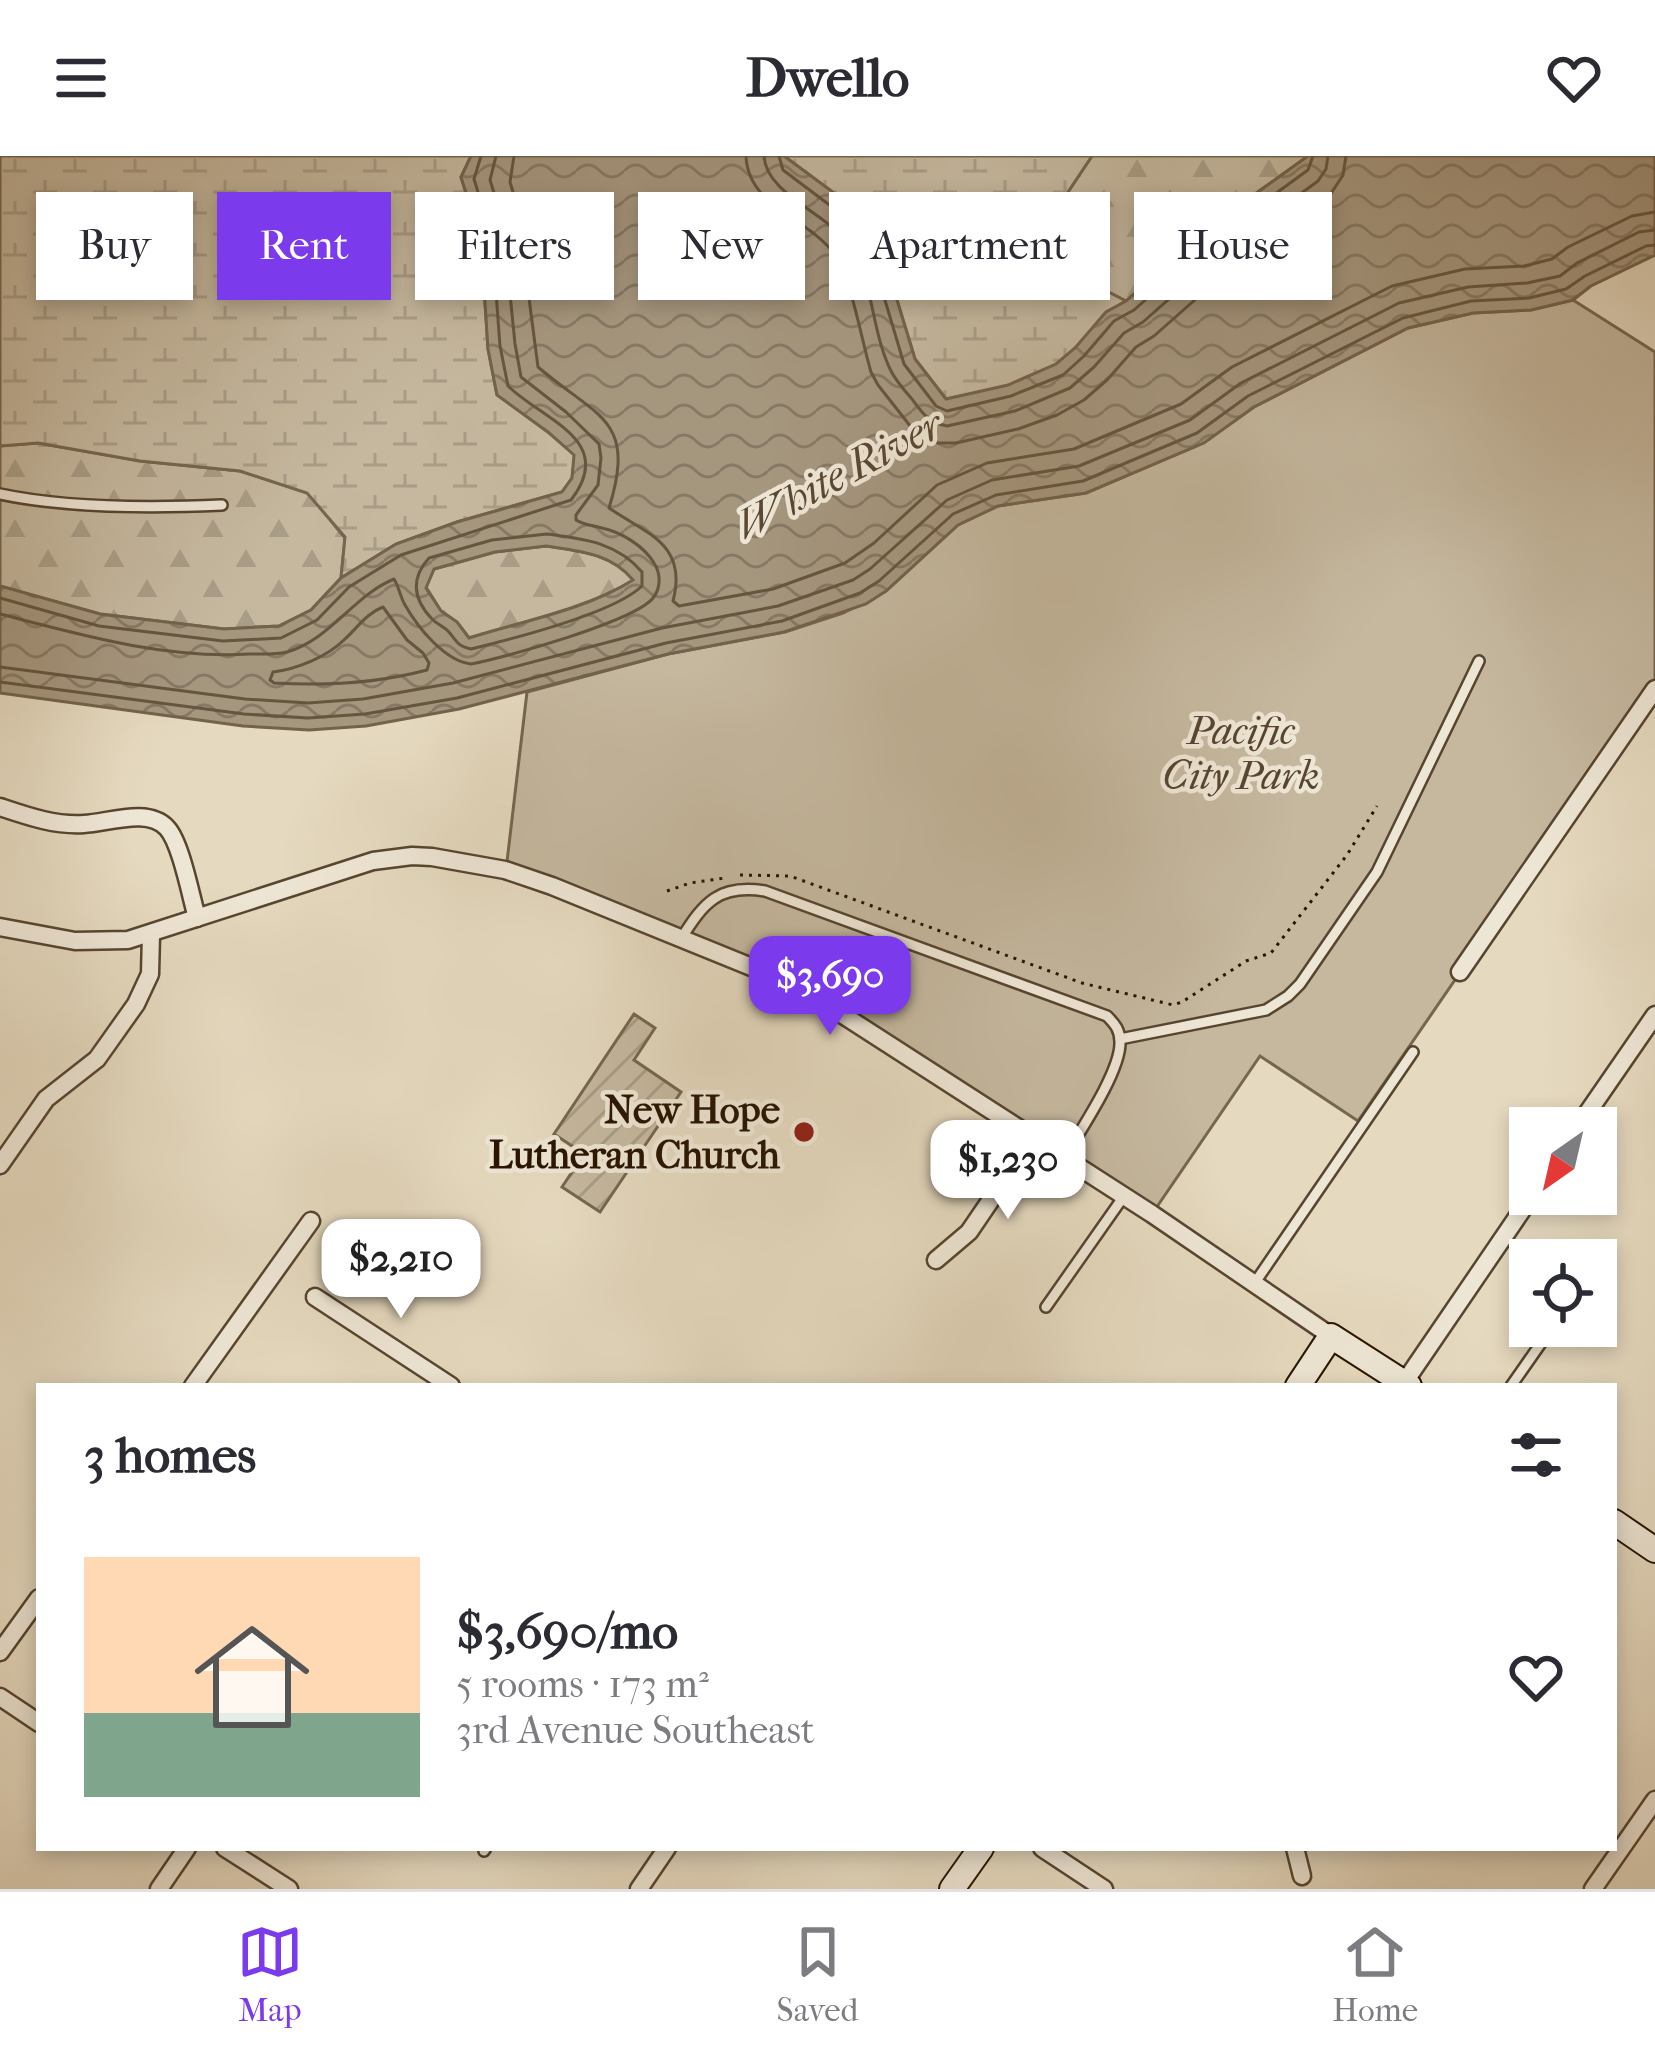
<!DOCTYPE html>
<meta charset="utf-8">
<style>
:root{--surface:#fff;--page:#f2f2f3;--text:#2b2b33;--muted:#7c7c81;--line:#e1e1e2;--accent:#7c3aed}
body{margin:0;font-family:"IM FELL French Canon",serif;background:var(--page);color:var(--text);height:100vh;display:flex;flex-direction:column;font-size:45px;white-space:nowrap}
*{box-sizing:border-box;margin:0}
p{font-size:39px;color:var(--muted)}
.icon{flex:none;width:66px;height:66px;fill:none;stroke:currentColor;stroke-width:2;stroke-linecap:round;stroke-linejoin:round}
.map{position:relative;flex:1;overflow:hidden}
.details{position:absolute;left:36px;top:1227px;width:1581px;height:468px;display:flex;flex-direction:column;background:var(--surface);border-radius:0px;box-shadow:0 6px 18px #0003}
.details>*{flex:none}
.guide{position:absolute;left:36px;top:36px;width:1584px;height:108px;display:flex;gap:24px}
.needle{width:78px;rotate:214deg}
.buttons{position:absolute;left:1509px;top:951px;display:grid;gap:24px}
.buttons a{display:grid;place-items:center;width:108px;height:108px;border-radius:0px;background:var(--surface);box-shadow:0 6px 18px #0003;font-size:60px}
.price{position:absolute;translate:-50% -102px;padding:0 27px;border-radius:24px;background:#fff;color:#222;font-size:39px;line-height:78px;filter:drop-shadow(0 3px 6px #0008)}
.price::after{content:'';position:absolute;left:50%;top:72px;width:36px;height:27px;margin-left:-18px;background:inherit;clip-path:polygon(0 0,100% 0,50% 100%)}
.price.on{background:var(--accent);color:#fff}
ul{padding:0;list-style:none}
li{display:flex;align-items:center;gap:36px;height:300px;padding:0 48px}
li span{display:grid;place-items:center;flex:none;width:336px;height:240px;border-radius:0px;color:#555}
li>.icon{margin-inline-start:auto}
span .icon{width:144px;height:144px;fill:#fffc;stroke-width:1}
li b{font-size:51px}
h2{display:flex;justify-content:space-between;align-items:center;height:144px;padding:0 48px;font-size:51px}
.chip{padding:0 42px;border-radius:0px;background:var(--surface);box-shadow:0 6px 18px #0003;font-size:42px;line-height:108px}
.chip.on{background:var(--accent);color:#fff}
header{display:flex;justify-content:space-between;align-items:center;height:156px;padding:0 48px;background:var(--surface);font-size:54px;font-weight:800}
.tab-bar{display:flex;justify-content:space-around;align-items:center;height:168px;border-top:3px solid var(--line);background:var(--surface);font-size:33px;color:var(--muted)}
.tab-bar a{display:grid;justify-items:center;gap:6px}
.tab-bar .on{color:var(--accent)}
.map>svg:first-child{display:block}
.forest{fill:url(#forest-firs);stroke:#766650;stroke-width:3}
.wetland{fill:url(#wetland-marsh);stroke:#766650;stroke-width:3}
.park{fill:#c5b89f;stroke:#766650;stroke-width:3}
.garden{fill:url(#garden-furrows);stroke:#766650;stroke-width:3}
.water{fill:url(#water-waves);stroke:#73624c;stroke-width:3;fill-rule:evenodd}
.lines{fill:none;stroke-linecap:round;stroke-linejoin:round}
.shore{stroke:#66553f;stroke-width:3}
.lane-casing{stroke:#574530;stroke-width:14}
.street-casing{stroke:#574530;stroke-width:21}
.secondary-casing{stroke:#281400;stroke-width:28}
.path{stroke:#281400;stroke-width:3;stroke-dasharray:3 6;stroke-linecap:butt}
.lane{stroke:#eee6d5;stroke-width:9}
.street{stroke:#eee6d5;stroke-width:16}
.secondary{stroke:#eee6d5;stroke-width:24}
.poi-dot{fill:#8f2418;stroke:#eee6d5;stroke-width:4.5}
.labels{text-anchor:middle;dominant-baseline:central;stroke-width:9;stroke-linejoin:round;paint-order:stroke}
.park-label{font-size:39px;font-style:italic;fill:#574530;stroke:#eee6d5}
.poi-label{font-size:39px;font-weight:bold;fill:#281400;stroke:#eee6d5;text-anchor:end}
.water-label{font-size:42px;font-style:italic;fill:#5a4832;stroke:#eee6d5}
</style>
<header><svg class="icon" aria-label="menu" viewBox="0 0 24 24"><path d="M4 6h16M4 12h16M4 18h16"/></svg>Dwello<svg class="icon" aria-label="heart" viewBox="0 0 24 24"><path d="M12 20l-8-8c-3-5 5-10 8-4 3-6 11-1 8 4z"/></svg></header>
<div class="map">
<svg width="1655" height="1733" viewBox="0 0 1655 1733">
<defs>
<pattern id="forest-firs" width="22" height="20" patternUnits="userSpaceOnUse" patternTransform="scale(3)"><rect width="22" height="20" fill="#c5b89f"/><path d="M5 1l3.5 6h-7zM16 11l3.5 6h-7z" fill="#a99d87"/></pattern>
<pattern id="wetland-marsh" width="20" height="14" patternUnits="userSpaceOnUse" patternTransform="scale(3)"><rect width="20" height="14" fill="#c5b89f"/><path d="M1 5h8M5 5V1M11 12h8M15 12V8" fill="none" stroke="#a99d87"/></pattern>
<pattern id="garden-furrows" width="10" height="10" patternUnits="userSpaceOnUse" patternTransform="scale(3)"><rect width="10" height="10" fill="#c5b89f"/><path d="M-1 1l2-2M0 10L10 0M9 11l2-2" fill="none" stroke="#a99d87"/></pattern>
<pattern id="water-waves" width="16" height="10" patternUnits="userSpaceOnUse" patternTransform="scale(3)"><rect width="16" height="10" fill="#a5967e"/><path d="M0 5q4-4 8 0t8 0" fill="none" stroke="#867965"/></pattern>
</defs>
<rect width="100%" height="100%" fill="#e5d9bf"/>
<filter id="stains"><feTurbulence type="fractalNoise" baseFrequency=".00167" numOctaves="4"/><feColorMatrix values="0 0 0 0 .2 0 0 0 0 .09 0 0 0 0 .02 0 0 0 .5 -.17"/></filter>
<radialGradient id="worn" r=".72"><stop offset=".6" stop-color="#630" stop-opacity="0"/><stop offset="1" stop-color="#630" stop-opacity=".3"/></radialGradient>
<!-- forest -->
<g class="forest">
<path d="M 1092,0 L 1308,0 L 1212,69 L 1126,145 L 1077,120 L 1060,86 L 1066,39 Z"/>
<path d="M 38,287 L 140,305 L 240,315 L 308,337 L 345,382 L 341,422 L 311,454 L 279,470 L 224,473 L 100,458 L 0,430 L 0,290 Z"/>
<path d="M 546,390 C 580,395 610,397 634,424 C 585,453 524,465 469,482 L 457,466 L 441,455 L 426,431 L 434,413 L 495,396 Z"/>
</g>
<!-- wetland -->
<g class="wetland">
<path d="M 0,0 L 471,0 L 461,21 L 481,84 L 488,193 L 497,239 L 548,276 L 575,299 L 572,322 L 562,336 L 457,366 L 396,388 L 341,422 L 345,381 L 307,337 L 240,315 L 140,305 L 38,287 L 0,290 Z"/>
<path d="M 784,0 L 1092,0 L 1066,39 L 1060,86 L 1077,120 L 1126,145 C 1097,161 1083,191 1056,209 C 1024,230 982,235 946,243 L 915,203 L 878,82 L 857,54 Z"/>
</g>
<!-- park -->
<path class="park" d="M 1573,144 L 1655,196 L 1655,533 L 1358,965 L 1260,900 L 1152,1058 L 798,830 L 506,714 L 527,536 L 668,498 L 785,476 L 843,457 L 886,435 L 958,369 L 998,350 L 1086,337 L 1203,287 L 1254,251 L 1408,172 L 1473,157 L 1531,154 Z"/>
<!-- garden -->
<path class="garden" d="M 634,858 L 655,872 L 634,904 L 681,936 L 600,1056 L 562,1031 L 584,998 L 554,978 Z"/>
<!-- water -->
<path class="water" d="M 471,0 L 784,0 L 857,54 L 878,82 L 915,203 L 946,243 L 1008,229 L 1056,208 L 1075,192 L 1106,156 L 1126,145 L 1212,69 L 1308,0 L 1655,0 L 1655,99 L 1591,130 L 1573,144 L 1531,154 L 1473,157 L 1408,172 L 1254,251 L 1204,287 L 1086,337 L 998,350 L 958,369 L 886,435 L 866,448 L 784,476 L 668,498 L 459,553 L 366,570 L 309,574 L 243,570 L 0,537 L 0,430 L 100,458 L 224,473 L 279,470 L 311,454 L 341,422 L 396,388 L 457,366 L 562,336 L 572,322 L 574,299 L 548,276 L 497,239 L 488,193 L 481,84 L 461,21 ZM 546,390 C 579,395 611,397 633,424 C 586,454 523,465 469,482 L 457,466 L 441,455 L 426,432 L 434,413 L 495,396 Z"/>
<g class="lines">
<!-- shore -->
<g class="shore">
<path d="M 514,0 L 510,26 L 525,76 L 527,127 L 538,211 C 597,262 637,262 609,352 C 647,378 688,388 673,445 L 679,450 L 773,433 L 845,407 L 874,387 L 937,329 L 987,307 L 1074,293 L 1181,248 L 1232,211 L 1392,130 L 1465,113 L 1524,110 L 1552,103 L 1568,91 L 1632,60 L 1655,56"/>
<path d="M 746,0 C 748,52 810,62 836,100 C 851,123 862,186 871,216 L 878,229 L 911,271 L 925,283 L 938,287 L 956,287 L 1018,273 L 1057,259 L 1084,244 L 1107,224 L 1136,191 L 1154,180 L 1240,104 L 1330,39 L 1343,19 L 1346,0"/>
<path d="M 764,0 C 766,41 837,60 856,98 C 873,134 873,177 890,213 C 895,224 904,234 912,243 C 922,257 929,267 947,270 L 1015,255 L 1070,232 L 1094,211 L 1124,177 L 1143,166 L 1229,90 L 1318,25 L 1326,13 L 1328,0"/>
<path d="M 779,0 L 783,14 L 848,63 L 868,87 L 904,208 L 936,250 L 947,255 L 1011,240 L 1063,219 L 1084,200 L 1114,165 L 1134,154 L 1220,78 L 1308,14 L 1313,0"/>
<path d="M 547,378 C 583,383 617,386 642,416 L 642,430 C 614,457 512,483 471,493 C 457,490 457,485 448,475 C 445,472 436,467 432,463 C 413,443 410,423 429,402 L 492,384 Z"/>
<path d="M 0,442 L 99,470 L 223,485 L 281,482 L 317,464 L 349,431 L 401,399 L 571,344 C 617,284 544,265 508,230 L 500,190 L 492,82 L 474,23 L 481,0"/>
<path d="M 383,451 L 407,484 L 423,497 L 429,507 L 427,514 C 378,527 324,530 274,527 L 270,524 L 273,516 C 297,513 327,501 345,483 C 358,471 367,457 383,451 Z"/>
<path d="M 0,458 C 81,479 165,503 249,498 C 261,498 275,499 287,496 C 331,483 353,440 394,423 C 399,431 400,440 405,449 C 418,472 445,505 471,508 C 504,502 635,465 653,442 C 661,432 661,418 654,407 C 644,390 621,376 602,372 C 591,369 584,369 576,364 L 576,359 L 598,329 L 601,302 L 599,288 L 566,256 L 521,221 L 515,188 L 509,128 L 507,79 L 490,24 L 496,0"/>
<path d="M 0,511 L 245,543 L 308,547 L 363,543 L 453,527 L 662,472 L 778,450 L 853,424 L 870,413 L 947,344 L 992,324 L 1079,310 L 1190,264 L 1241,227 L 1399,147 L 1468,131 L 1527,127 L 1560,120 L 1577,107 L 1639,76 L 1655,74"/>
<path d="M 0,526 L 244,558 L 308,562 L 365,558 L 457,542 L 666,487 L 782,465 L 860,437 L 879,425 L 953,358 L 996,339 L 1083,325 L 1197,277 L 1248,240 L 1403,162 L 1471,145 L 1529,142 L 1566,133 L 1585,120 L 1646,90 L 1655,89"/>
</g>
<defs>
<g id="lane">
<path d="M 0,338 C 66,352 155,352 222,349"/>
<path d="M 681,783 C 704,746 719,728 765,735 L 1107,860 C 1115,868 1120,874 1120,886 C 1121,915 1080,975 1064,1002"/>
<path d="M 1120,883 L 1266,854 L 1288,840 L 1300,828 L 1377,716 L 1479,505"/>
<path d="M 1254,1128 L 1413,896"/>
<path d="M 1046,1151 L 1124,1040"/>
<path d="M 1511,1230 L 1553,1170"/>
<path d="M 484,1695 L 486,1692"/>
</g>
<g id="street">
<path d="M 0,651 C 27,660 55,670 84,668 C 108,667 148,651 167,672 C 181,687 191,741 197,762"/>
<path d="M 0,771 L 75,785 L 128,784 L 373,705 L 412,700 L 432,701 L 505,714 L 552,730 L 798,830 L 1152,1058 L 1331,1180"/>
<path d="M 1460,816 L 1655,533"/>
<path d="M 1577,972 L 1655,859"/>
<path d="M 0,1009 L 46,943 L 97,903 L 136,848 L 150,818 L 151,779"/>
<path d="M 936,1104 L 969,1076 L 1033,982"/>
<path d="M 315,1141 L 451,1230"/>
<path d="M 1404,1227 L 1533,1038"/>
<path d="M 193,1230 L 311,1065"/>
<path d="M 0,1496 L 39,1442"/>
<path d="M 0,1541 L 39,1567"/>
<path d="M 225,1692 L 289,1733"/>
<path d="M 1042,1692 L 1104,1733"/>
<path d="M 1295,1692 L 1302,1720"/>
<path d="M 159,1733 L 187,1692"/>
<path d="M 639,1733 L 667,1692"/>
<path d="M 1593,1733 L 1655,1644"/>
</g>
<g id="secondary">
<path d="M 1298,1230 L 1331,1180 L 1409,1230"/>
<path d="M 1614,1366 L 1655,1394"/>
<path d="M 952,1733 L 981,1692"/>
</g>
</defs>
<!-- lane casing -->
<use href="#lane" class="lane-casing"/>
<!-- street casing -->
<use href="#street" class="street-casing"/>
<!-- secondary casing -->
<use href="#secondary" class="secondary-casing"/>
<!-- path -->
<g class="path">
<path d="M 740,719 L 790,720 L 1082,827 L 1173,849 L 1182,846 L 1246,805 L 1271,797 L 1347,699 L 1377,650"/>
<path d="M 667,735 L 690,727 L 725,722"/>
</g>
<!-- lane -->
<use href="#lane" class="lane"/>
<!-- street -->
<use href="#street" class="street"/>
<!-- secondary -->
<use href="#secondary" class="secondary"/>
</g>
<!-- markers -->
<circle class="poi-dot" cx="804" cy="976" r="12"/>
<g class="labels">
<!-- park labels -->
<g class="park-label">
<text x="1241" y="575">Pacific<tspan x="1241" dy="45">City Park</tspan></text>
</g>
<!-- poi labels -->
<g class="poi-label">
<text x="780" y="954">New Hope<tspan x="780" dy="45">Lutheran Church</tspan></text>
</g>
<!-- water labels -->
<g class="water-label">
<text transform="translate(839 319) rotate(-28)">White River</text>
</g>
</g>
<rect width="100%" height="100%" filter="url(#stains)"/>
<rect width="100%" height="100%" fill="url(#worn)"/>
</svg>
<div class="buttons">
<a><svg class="needle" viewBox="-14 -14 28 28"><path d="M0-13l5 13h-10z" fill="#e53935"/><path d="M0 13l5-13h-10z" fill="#7c7c81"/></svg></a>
<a><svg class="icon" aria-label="locate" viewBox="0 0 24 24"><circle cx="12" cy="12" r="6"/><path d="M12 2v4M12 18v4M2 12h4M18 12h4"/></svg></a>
</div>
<b class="price on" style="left:830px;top:882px">$3,690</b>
<b class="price" style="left:1008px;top:1066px">$1,230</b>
<b class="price" style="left:401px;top:1165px">$2,210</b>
<div class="guide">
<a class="chip">Buy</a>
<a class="chip on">Rent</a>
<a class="chip">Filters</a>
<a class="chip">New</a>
<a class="chip">Apartment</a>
<a class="chip">House</a>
</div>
<section class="details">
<h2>3 homes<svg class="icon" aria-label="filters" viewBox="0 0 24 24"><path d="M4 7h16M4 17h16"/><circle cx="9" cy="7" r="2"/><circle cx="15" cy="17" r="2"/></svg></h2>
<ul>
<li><span style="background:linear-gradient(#ffd9b3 65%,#7fa58c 0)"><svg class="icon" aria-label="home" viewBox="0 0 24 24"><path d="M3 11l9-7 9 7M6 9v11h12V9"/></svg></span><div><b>$3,690/mo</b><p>5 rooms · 173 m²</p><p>3rd Avenue Southeast</p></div><svg class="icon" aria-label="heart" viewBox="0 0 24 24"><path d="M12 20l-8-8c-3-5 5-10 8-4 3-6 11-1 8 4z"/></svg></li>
</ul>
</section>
</div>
<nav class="tab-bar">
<a class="on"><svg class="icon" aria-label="map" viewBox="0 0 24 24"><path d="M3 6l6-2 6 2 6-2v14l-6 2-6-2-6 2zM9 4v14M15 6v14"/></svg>Map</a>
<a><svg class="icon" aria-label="saved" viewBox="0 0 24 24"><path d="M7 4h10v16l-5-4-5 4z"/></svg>Saved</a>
<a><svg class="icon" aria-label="home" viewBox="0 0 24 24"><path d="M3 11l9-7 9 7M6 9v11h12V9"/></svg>Home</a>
</nav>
